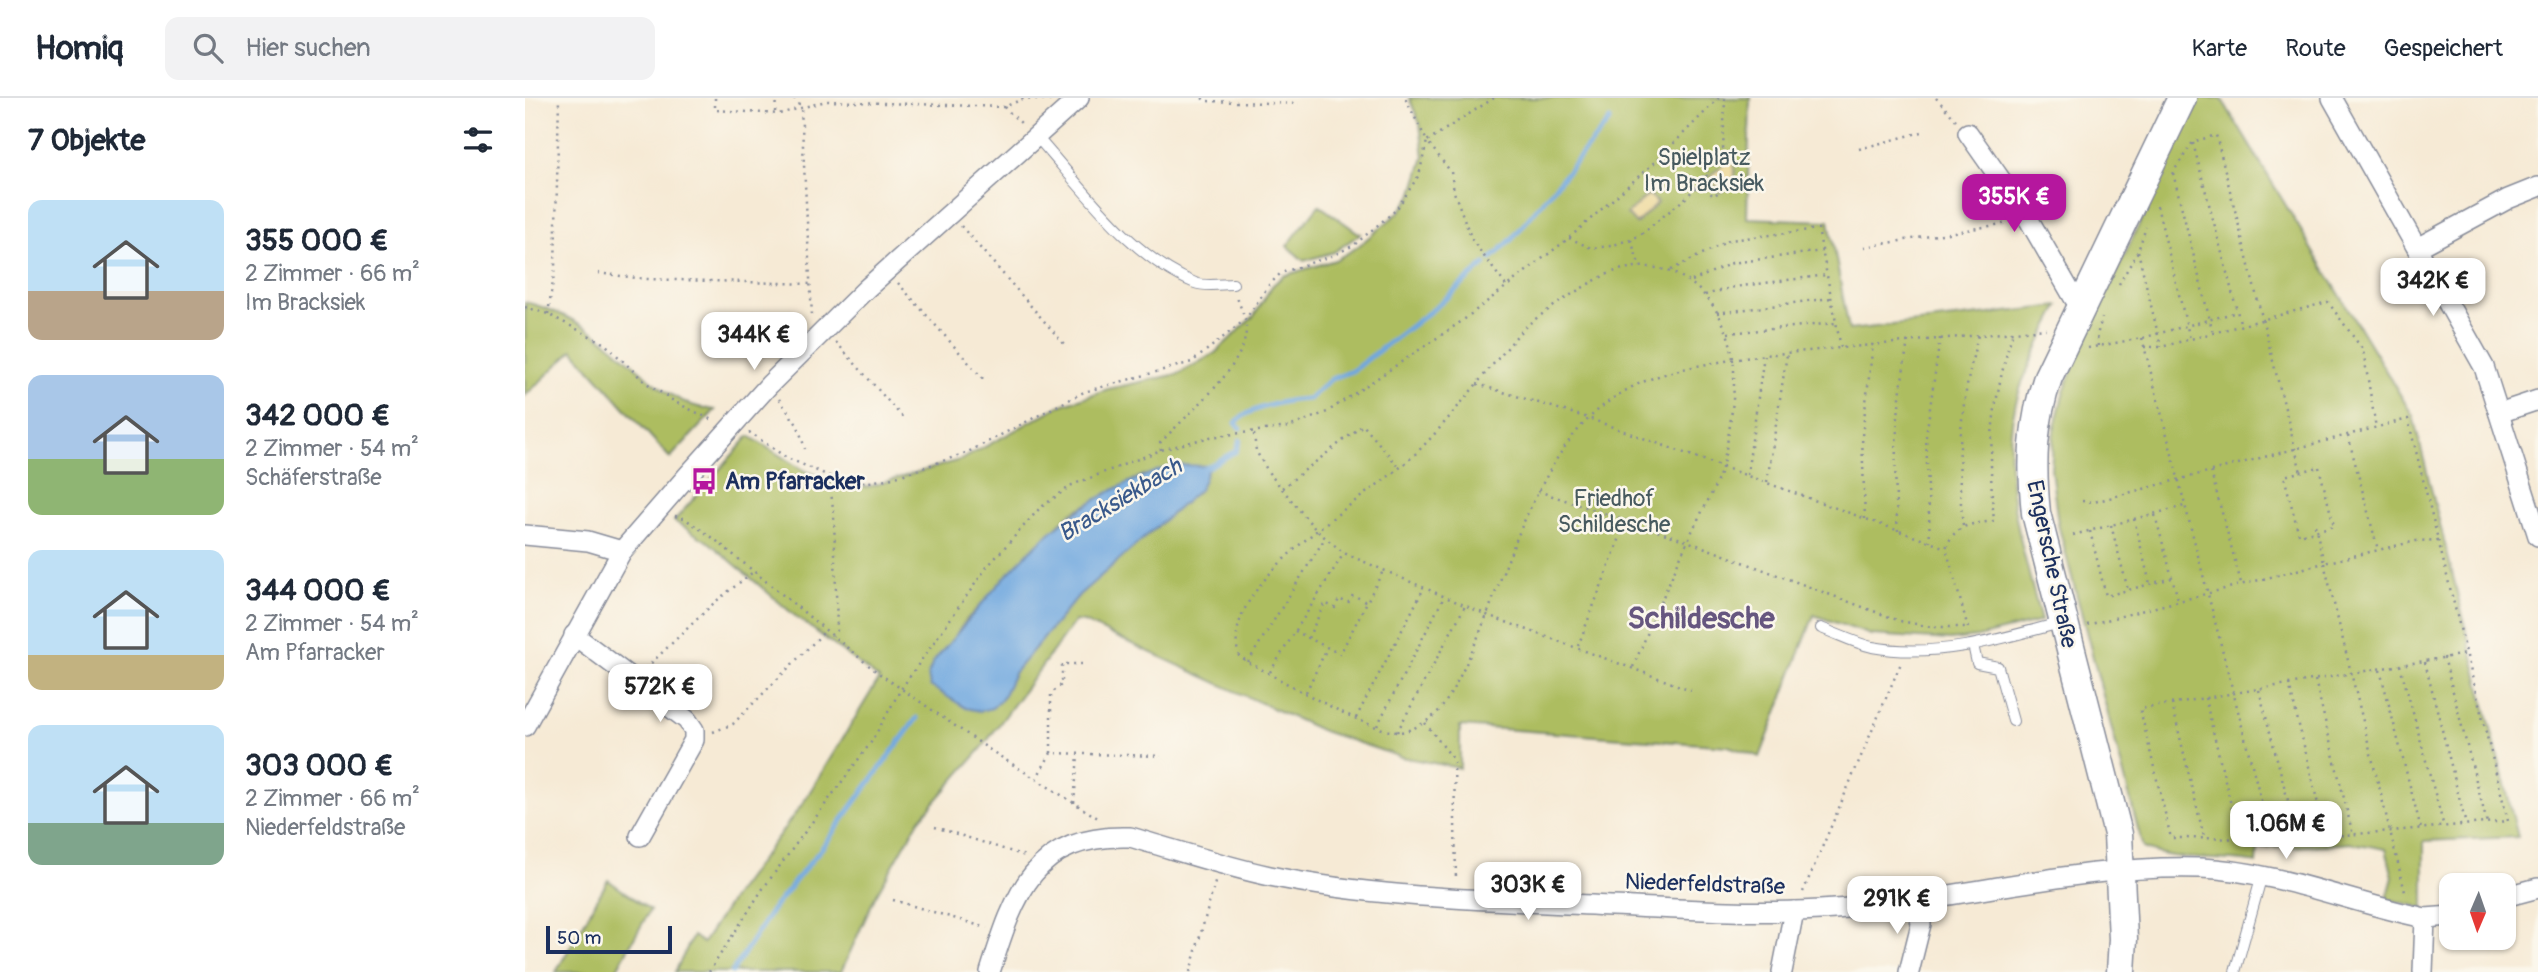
<!DOCTYPE html>
<html lang="de">
<meta charset="utf-8">
<style>
:root{--surface:#fff;--page:#f2f2f3;--text:#1f2937;--muted:#747a83;--line:#e0e1e3;--accent:#b5179e}
body{margin:0;font-family:Pangolin,sans-serif;background:var(--page);color:var(--text);height:100vh;display:flex;flex-direction:column;font-size:26px;white-space:nowrap}
*{box-sizing:border-box;margin:0}
p{font-size:23px;color:var(--muted)}
.icon{flex:none;width:38px;height:38px;fill:none;stroke:currentColor;stroke-width:2;stroke-linecap:round;stroke-linejoin:round}
.map{position:relative;flex:1;overflow:hidden}
.sheet{display:flex;flex-direction:column;background:var(--surface);width:525px}
.sheet>*{flex:none}
.needle{width:46px;rotate:182deg}
.fabs{position:absolute;left:1914px;top:775px;display:grid;gap:14px}
.fabs a{display:grid;place-items:center;width:77px;height:77px;border-radius:14px;background:var(--surface);box-shadow:0 2px 5px #0004;font-size:35px}
.scale{position:absolute;left:21px;bottom:18px;width:126px;box-sizing:border-box;padding-left:7px;border:4px solid #1b2f5e;border-top:0;font-size:19px;line-height:24px;white-space:nowrap;color:#1b2f5e;-webkit-text-stroke:5px #fbf7ec;paint-order:stroke}
.price{position:absolute;translate:-50% -60px;padding:0 16px;border-radius:14px;background:#fff;color:#222;font-size:23px;line-height:46px;filter:drop-shadow(0 2px 4px #0008)}
.price::after{content:'';position:absolute;left:50%;top:42px;width:21px;height:16px;margin-left:-10px;background:inherit;clip-path:polygon(0 0,100% 0,50% 100%)}
.price.active{background:var(--accent);color:#fff}
ul{padding:0;list-style:none}
li{display:flex;align-items:center;gap:21px;height:175px;padding:0 28px}
li span{display:grid;place-items:center;flex:none;width:196px;height:140px;border-radius:14px;color:#555}
li>.icon{margin-inline-start:auto}
span .icon{width:84px;height:84px;fill:#fffc;stroke-width:1}
li b{font-size:30px}
h2{display:flex;justify-content:space-between;align-items:center;height:84px;padding:0 28px;font-size:30px}
header{display:flex;align-items:center;gap:42px;box-sizing:border-box;height:98px;padding:0 35px;background:var(--surface);border-bottom:2px solid var(--line)}
header strong{font-size:33px}
nav{display:flex;gap:38px;margin-inline-start:auto;font-size:24px}
.search{width:490px;height:63px;background:var(--page);display:flex;align-items:center;gap:18px;box-sizing:border-box;padding:0 24px;border-radius:14px;color:var(--muted);font-size:26px}
main{display:flex;flex:1;min-height:0}
.map>svg:first-child{display:block}
.green{fill:#adbd60;stroke:#64765f;stroke-width:2;fill-rule:evenodd}
.sand{fill:#eeda9e;stroke:#84847e;stroke-width:2}
.water{fill:#70a7df;stroke:#466b9e;stroke-width:2}
.lines{fill:none;stroke-linecap:round;stroke-linejoin:round}
.stream{stroke:#70a7df;stroke-width:5}
.service-casing{stroke:#888c9a;stroke-width:12}
.minor-casing{stroke:#888c9a;stroke-width:22}
.secondary-casing{stroke:#888c9a;stroke-width:31}
.path{stroke:#888c9a;stroke-width:2.5;stroke-dasharray:2 5;stroke-linecap:butt}
.service{stroke:#fff;stroke-width:10}
.minor{stroke:#fff;stroke-width:19}
.secondary{stroke:#fff;stroke-width:28}
.labels{text-anchor:middle;dominant-baseline:central;stroke-width:5;stroke-linejoin:round;paint-order:stroke}
.park-label{font-size:23px;fill:#475a5f;stroke:#fbf7ec}
.poi-label{font-size:23px;font-weight:bold;fill:#1b2f5e;stroke:#fbf7ec;text-anchor:start}
.street-label{font-size:23px;fill:#1b2f5e;stroke:#fbf7ec}
.water-label{font-size:24px;font-style:italic;fill:#39598b;stroke:#fbf7ec}
.district-label{font-size:30px;font-weight:bold;fill:#66567f;stroke:#fbf7ec}
</style>
<header>
<strong>Homiq</strong>
<div class="search"><svg class="icon" aria-label="search" viewBox="0 0 24 24"><circle cx="10" cy="10" r="6"/><path d="M15 15l6 6"/></svg>Hier suchen</div>
<nav><a>Karte</a><a>Route</a><a>Gespeichert</a></nav>
</header>
<main>
<section class="sheet">
<h2>7 Objekte<svg class="icon" aria-label="filters" viewBox="0 0 24 24"><path d="M4 7h16M4 17h16"/><circle cx="9" cy="7" r="2"/><circle cx="15" cy="17" r="2"/></svg></h2>
<ul>
<li><span style="background:linear-gradient(#bfe0f5 65%,#b9a48a 0)"><svg class="icon" aria-label="home" viewBox="0 0 24 24"><path d="M3 11l9-7 9 7M6 9v11h12V9"/></svg></span><div><b>355 000 €</b><p>2 Zimmer · 66 m²</p><p>Im Bracksiek</p></div></li>
<li><span style="background:linear-gradient(#a9c7e8 60%,#8fb573 0)"><svg class="icon" aria-label="home" viewBox="0 0 24 24"><path d="M3 11l9-7 9 7M6 9v11h12V9"/></svg></span><div><b>342 000 €</b><p>2 Zimmer · 54 m²</p><p>Schäferstraße</p></div></li>
<li><span style="background:linear-gradient(#bfe0f5 75%,#c2b280 0)"><svg class="icon" aria-label="home" viewBox="0 0 24 24"><path d="M3 11l9-7 9 7M6 9v11h12V9"/></svg></span><div><b>344 000 €</b><p>2 Zimmer · 54 m²</p><p>Am Pfarracker</p></div></li>
<li><span style="background:linear-gradient(#bfe0f5 70%,#7fa58c 0)"><svg class="icon" aria-label="home" viewBox="0 0 24 24"><path d="M3 11l9-7 9 7M6 9v11h12V9"/></svg></span><div><b>303 000 €</b><p>2 Zimmer · 66 m²</p><p>Niederfeldstraße</p></div></li>
</ul>
</section>
<div class="map">
<svg width="2013" height="874" viewBox="0 0 2013 874">
<rect width="100%" height="100%" fill="#fbf7ec"/>
<filter id="ink" filterUnits="userSpaceOnUse"><feTurbulence type="fractalNoise" baseFrequency=".0143" numOctaves="2"/><feDisplacementMap in="SourceGraphic" scale="14" xChannelSelector="R" yChannelSelector="G"/><feConvolveMatrix kernelMatrix="1 2 1 2 8 2 1 2 1" color-interpolation-filters="sRGB"/></filter>
<filter id="wash" filterUnits="userSpaceOnUse"><feTurbulence type="fractalNoise" baseFrequency=".00686" numOctaves="4" result="noise"/><feDisplacementMap in="SourceGraphic" scale="28" xChannelSelector="R" yChannelSelector="G"/><feGaussianBlur stdDeviation="1.57" result="paint"/><feColorMatrix in="noise" values="0 0 0 0 0 0 0 0 0 0 0 0 0 0 0 0 0 1.4 0 .05"/><feComposite in="paint" operator="in"/></filter>
<g filter="url(#wash)">
<rect width="100%" height="100%" fill="#f6ead5"/>
<!-- green -->
<g class="green">
<path d="M 884,0 L 1225,0 L 1222,120 L 1304,123 L 1324,232 L 1534,208 C 1520,235 1505,262 1495,291 C 1469,366 1498,450 1516,523 L 1453,539 L 1425,542 L 1346,537 L 1289,517 L 1235,659 L 1203,648 L 935,628 L 935,670 L 876,659 L 795,632 L 559,524 L 550,523 L 456,651 L 394,722 L 350,799 L 316,874 L 150,874 L 168,838 L 178,845 L 208,799 L 278,705 L 354,581 L 269,517 L 185,445 L 149,423 L 224,338 L 278,372 L 317,387 L 343,389 L 438,361 L 534,308 L 583,291 L 653,276 L 690,255 L 729,218 L 747,188 L 758,178 L 810,162 L 831,150 L 874,114 L 887,98 L 899,59 L 895,26 ZM 618,377 L 675,391 L 554,497 L 489,575 L 477,601 L 428,541 L 442,521 L 544,416 Z"/>
<path d="M 1674,0 L 1696,0 L 1888,318 L 1993,739 L 1899,743 L 1899,810 L 1862,801 L 1868,779 L 1861,751 L 1827,745 L 1733,751 L 1732,765 C 1694,758 1654,765 1618,750 L 1533,426 L 1526,370 L 1529,332 L 1539,293 L 1557,247 Z"/>
<path d="M 794,107 L 835,136 L 809,154 L 779,163 L 762,148 Z"/>
<path d="M 0,204 C 28,211 55,224 78,241 C 113,267 143,309 190,312 L 145,360 L 48,252 L 0,298 Z"/>
<path d="M 83,782 L 125,812 L 90,874 L 31,874 Z"/>
</g>
<!-- sand -->
<g class="sand">
<path d="M 1209,58 L 1210,83 L 1196,94 L 1186,81 L 1187,76 Z"/>
<path d="M 1124,96 L 1132,105 L 1111,126 L 1102,116 Z"/>
</g>
<!-- water -->
<path class="water" d="M 650,367 L 684,368 L 675,391 L 554,497 L 489,575 L 477,601 L 467,610 L 455,613 L 441,610 L 405,588 L 403,577 L 408,564 C 485,474 529,404 650,367 Z"/>
<g class="lines">
<!-- stream -->
<g class="stream">
<path d="M 966,161 L 986,142 L 1085,22"/>
<path d="M 715,330 L 711,325 C 721,310 766,301 784,301 L 806,281 L 827,273 L 911,209 L 960,166"/>
<path d="M 679,371 L 711,353 L 715,342"/>
<path d="M 207,874 L 249,809 L 296,751 L 392,620"/>
</g>
</g>
</g>
<g filter="url(#ink)">
<g class="lines">
<defs>
<g id="service">
<path d="M 511,38 C 557,89 604,158 670,185 C 680,189 697,186 708,186"/>
<path d="M 1296,530 C 1312,536 1330,545 1347,549 C 1410,561 1477,541 1538,524"/>
<path d="M 1448,547 L 1452,565 L 1473,569 L 1488,623"/>
<path d="M 1710,874 L 1737,777"/>
</g>
<g id="minor">
<path d="M 1807,0 L 1959,269 L 2013,438"/>
<path d="M 1443,35 L 1504,122 L 1549,200 L 1560,205"/>
<path d="M 1892,150 L 1983,101 L 2013,89"/>
<path d="M 1974,315 L 2013,302"/>
<path d="M 0,437 L 63,443 L 97,453"/>
<path d="M 49,537 L 162,622 L 169,632 L 169,642 L 115,738"/>
<path d="M 0,628 L 97,453 L 163,377 L 244,287 L 341,191 L 554,0"/>
<path d="M 1979,799 L 2013,790"/>
<path d="M 465,874 C 490,795 509,736 605,739 C 651,752 698,768 745,778 C 855,801 974,802 1086,808 C 1161,811 1235,817 1310,811 C 1433,803 1551,766 1676,770 C 1752,773 1825,805 1900,820 L 1927,818"/>
<path d="M 1257,874 L 1269,813"/>
<path d="M 1384,874 L 1396,826 L 1392,802"/>
<path d="M 1898,874 L 1900,820"/>
</g>
<path id="secondary" d="M 1596,874 L 1598,841 L 1593,736 L 1511,415 C 1506,366 1507,326 1523,279 L 1657,0"/>
</defs>
<!-- service casing -->
<use href="#service" class="service-casing"/>
<!-- minor casing -->
<use href="#minor" class="minor-casing"/>
<!-- secondary casing -->
<use href="#secondary" class="secondary-casing"/>
<!-- path -->
<g class="path">
<path d="M 190,0 L 190,12 L 254,16 L 301,3 L 479,9 L 500,0 L 526,2"/>
<path d="M 269,0 L 276,10 L 287,218"/>
<path d="M 677,0 L 681,3 L 774,6"/>
<path d="M 969,0 L 902,43 L 926,74 L 929,94 L 947,142 L 982,189"/>
<path d="M 1411,0 L 1431,22"/>
<path d="M 479,9 L 497,26"/>
<path d="M 250,14 L 251,0"/>
<path d="M 1668,45 L 1716,228"/>
<path d="M 1334,51 L 1397,34"/>
<path d="M 1648,75 L 1688,235"/>
<path d="M 1647,76 L 1668,44 L 1691,37 L 1776,374"/>
<path d="M 1181,77 L 1194,94"/>
<path d="M 1170,90 L 1181,90 L 1186,86"/>
<path d="M 1181,90 L 1188,98 L 1194,94"/>
<path d="M 1632,108 L 1665,241"/>
<path d="M 436,128 L 540,247"/>
<path d="M 1044,140 L 1066,150 L 1086,148 L 1114,138 L 1163,98 L 1198,53 L 1200,0"/>
<path d="M 1106,142 L 1115,169"/>
<path d="M 1339,149 L 1483,125"/>
<path d="M 1613,153 L 1636,249"/>
<path d="M 1146,172 L 1205,142 L 1293,131 L 1316,250"/>
<path d="M 73,175 L 120,181 L 287,186"/>
<path d="M 1167,183 L 1207,165 L 1297,153"/>
<path d="M 373,185 L 460,283"/>
<path d="M 1594,186 L 1613,153 L 1621,129"/>
<path d="M 1180,197 L 1209,189 L 1302,177"/>
<path d="M 0,209 L 23,216 L 80,246 L 120,284 L 150,304 L 189,323"/>
<path d="M 1192,215 L 1306,200"/>
<path d="M 23,216 L 30,170 L 34,0"/>
<path d="M 1203,235 L 1311,225"/>
<path d="M 1617,240 L 1746,741"/>
<path d="M 311,244 L 379,321"/>
<path d="M 1573,248 L 1572,237 L 1577,220"/>
<path d="M 1619,249 L 1636,249 L 1803,204 L 1838,252 L 1851,330"/>
<path d="M 1563,250 L 1617,240 L 1712,214"/>
<path d="M 952,286 L 1063,320 L 1421,450"/>
<path d="M 254,301 L 273,328 L 280,351"/>
<path d="M 224,334 L 262,360 L 304,378 L 324,384 L 344,384 L 368,380 L 441,355 L 559,294 L 667,264 L 720,222 L 744,187 L 756,175 L 809,157 L 829,147 L 871,112 L 894,77 L 902,43 L 880,0"/>
<path d="M 729,336 L 731,353 L 744,375 L 791,432 L 819,455 L 962,517 L 1166,592"/>
<path d="M 1823,338 L 1853,452"/>
<path d="M 636,352 L 635,345 C 660,318 722,269 721,230 C 721,220 715,209 712,199"/>
<path d="M 1794,369 L 1809,428 L 1774,437 L 1759,378 Z"/>
<path d="M 1686,374 L 1716,485"/>
<path d="M 1222,377 L 1239,257"/>
<path d="M 304,378 L 309,418 L 312,532 L 308,538"/>
<path d="M 1242,384 L 1262,256"/>
<path d="M 757,390 L 838,327 L 874,369"/>
<path d="M 1013,393 L 1162,443 L 1375,523 L 1407,529 L 1443,529"/>
<path d="M 1557,403 L 1569,404 L 1883,321 L 1983,723 L 1773,741 L 1646,740 L 1615,611 L 1941,556"/>
<path d="M 1630,417 L 1653,501"/>
<path d="M 150,418 L 159,420 L 188,440 L 352,574 L 468,654 L 576,722"/>
<path d="M 1340,421 L 1337,338 L 1348,246"/>
<path d="M 1609,421 L 1625,486"/>
<path d="M 1438,427 C 1430,354 1436,307 1453,237"/>
<path d="M 1586,427 L 1603,492"/>
<path d="M 1790,427 L 1799,465 L 1891,443 L 1913,442"/>
<path d="M 1373,433 C 1367,365 1372,309 1383,243"/>
<path d="M 1565,433 L 1581,498 L 1647,480"/>
<path d="M 1548,437 L 1659,408"/>
<path d="M 1405,444 L 1401,338 L 1415,240"/>
<path d="M 1562,527 L 1799,465 L 1881,798"/>
<path d="M 1443,530 L 1421,450 C 1430,426 1446,426 1469,423 C 1462,347 1467,306 1488,233"/>
<path d="M 770,533 L 815,556 L 858,473"/>
<path d="M 783,540 L 800,505 L 810,510 L 814,501 L 823,505 L 828,497 L 841,504"/>
<path d="M 1053,548 L 1101,424"/>
<path d="M 1919,559 L 1962,725"/>
<path d="M 723,564 L 800,440"/>
<path d="M 1900,564 L 1941,727"/>
<path d="M 1875,567 L 1919,729"/>
<path d="M 1108,569 C 1127,525 1145,481 1165,438 C 1175,415 1192,390 1198,366 C 1204,338 1212,289 1208,261 C 1201,202 1151,154 1091,173 C 1070,179 1024,211 1005,225 C 994,233 986,246 977,256 C 947,290 919,329 886,360 C 842,401 691,484 714,558 L 723,564 C 753,580 843,633 872,634 C 889,634 911,619 920,605 C 961,538 978,459 1015,391 C 1032,357 1052,327 1083,304 C 1128,270 1185,266 1239,257 L 1521,231"/>
<path d="M 121,570 L 190,504 L 228,474"/>
<path d="M 1855,572 L 1896,731"/>
<path d="M 745,574 L 819,455"/>
<path d="M 1790,582 L 1828,737"/>
<path d="M 1764,586 L 1801,739"/>
<path d="M 1734,592 L 1773,741"/>
<path d="M 781,594 L 802,550"/>
<path d="M 1680,600 L 1714,740"/>
<path d="M 1647,606 L 1679,739"/>
<path d="M 831,620 L 899,490"/>
<path d="M 900,625 L 929,662 L 931,783"/>
<path d="M 852,628 L 919,499"/>
<path d="M 188,634 L 208,626 L 299,534"/>
<path d="M 872,634 L 940,508"/>
<path d="M 526,655 L 526,596 L 537,586 L 537,566 L 557,566"/>
<path d="M 511,681 L 526,655 L 636,658"/>
<path d="M 549,705 L 553,657"/>
<path d="M 410,729 L 500,758"/>
<path d="M 1278,794 L 1376,565"/>
<path d="M 368,802 L 462,830"/>
<path d="M 184,874 L 237,792 L 347,643 L 376,591 L 462,469 L 515,410 L 547,387 L 636,352 L 685,339 L 764,329 L 802,314 L 937,223 L 1044,140 L 1130,64 L 1194,0"/>
<path d="M 665,874 L 691,781"/>
</g>
<!-- service -->
<use href="#service" class="service"/>
<!-- minor -->
<use href="#minor" class="minor"/>
<!-- secondary -->
<use href="#secondary" class="secondary"/>
</g>
</g>
<!-- icons -->
<defs>
<symbol id="bus-bare" viewBox="-9 -9 18 18"><path d="M-5-6H5V4H4V6H2V4H-2V6H-4V4H-5ZM-3.5-4V0h7V-4ZM-3.5 1.2v1.5H-2V1.2ZM2 1.2v1.5H3.5V1.2Z" fill="#b5179e" stroke="#fbf7ec" stroke-width="2.5" paint-order="stroke"/></symbol>
</defs>
<g fill-rule="evenodd">
<use href="#bus-bare" x="160" y="364" width="38" height="38"/>
</g>
<g class="labels">
<!-- park labels -->
<g class="park-label">
<text x="1179" y="59">Spielplatz<tspan x="1179" dy="26">Im Bracksiek</tspan></text>
<text x="1089" y="400">Friedhof<tspan x="1089" dy="26">Schildesche</tspan></text>
</g>
<!-- poi labels -->
<g class="poi-label">
<text x="200" y="383">Am Pfarracker</text>
</g>
<!-- street labels -->
<g class="street-label">
<text transform="translate(1527 466) rotate(78)">Engersche Straße</text>
<text transform="translate(1180 786) rotate(2)">Niederfeldstraße</text>
</g>
<!-- water labels -->
<g class="water-label">
<text transform="translate(595 402) rotate(-31)">Bracksiekbach</text>
</g>
<!-- district labels -->
<g class="district-label">
<text x="1176" y="520">Schildesche</text>
</g>
</g>
</svg>
<div class="fabs">
<a><svg class="needle" viewBox="-14 -14 28 28"><path d="M0-13l5 13h-10z" fill="#e53935"/><path d="M0 13l5-13h-10z" fill="#747a83"/></svg></a>
</div>
<div class="scale">50 m</div>
<b class="price active" style="left:1489px;top:136px">355K €</b>
<b class="price" style="left:1908px;top:220px">342K €</b>
<b class="price" style="left:229px;top:274px">344K €</b>
<b class="price" style="left:135px;top:626px">572K €</b>
<b class="price" style="left:1761px;top:763px">1.06M €</b>
<b class="price" style="left:1003px;top:824px">303K €</b>
<b class="price" style="left:1372px;top:838px">291K €</b>
</div>
</main>
